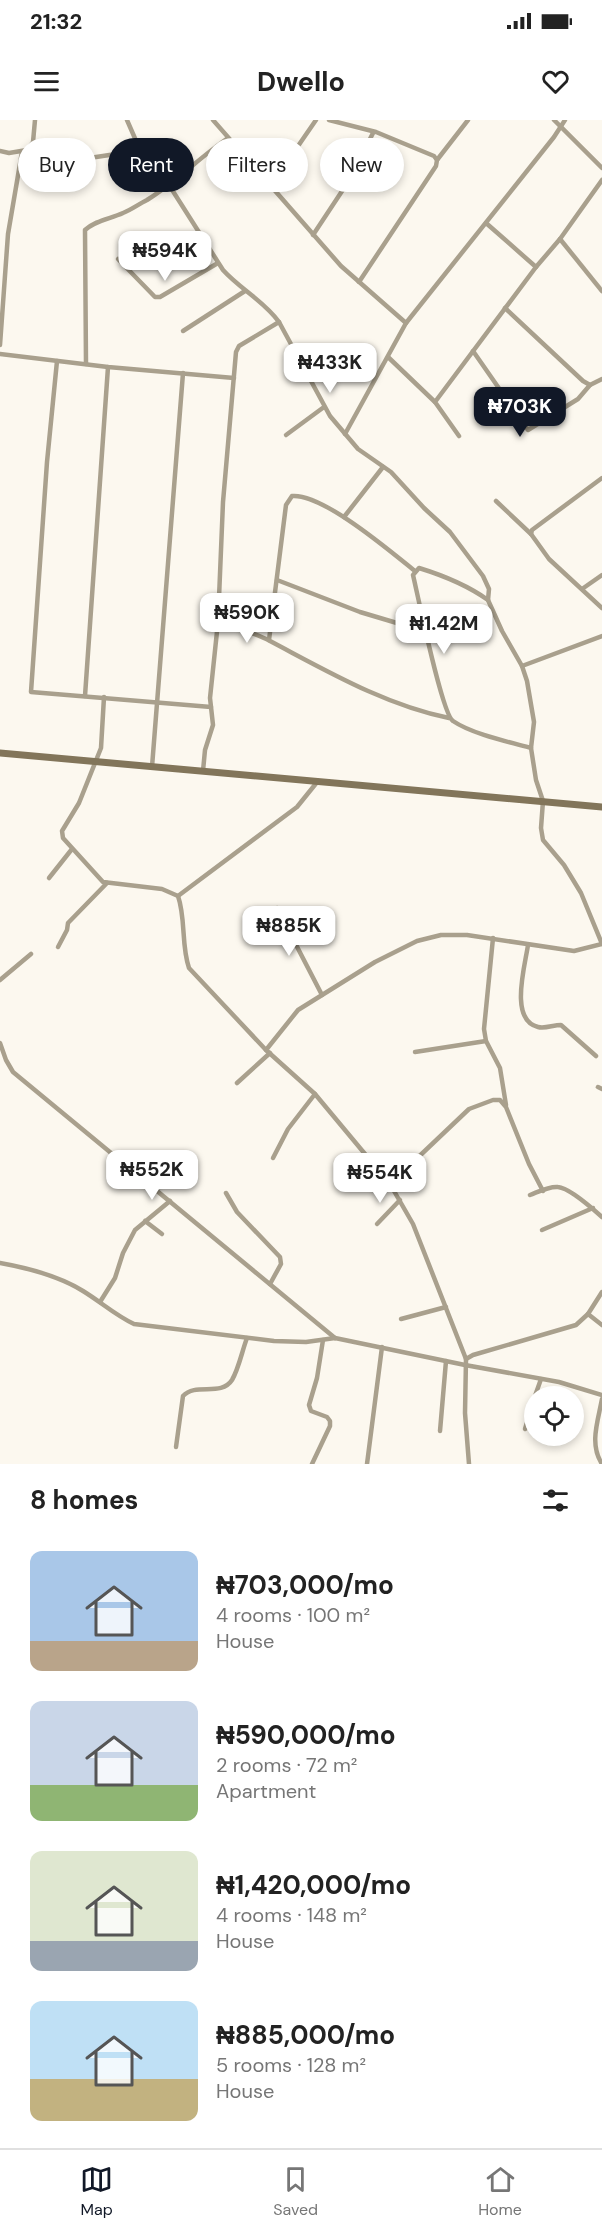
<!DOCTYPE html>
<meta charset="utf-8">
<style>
:root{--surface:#fff;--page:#f6f6f6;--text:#222;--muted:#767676;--line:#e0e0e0;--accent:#111827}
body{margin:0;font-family:"DM Sans",sans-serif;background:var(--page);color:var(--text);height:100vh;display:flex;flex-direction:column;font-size:22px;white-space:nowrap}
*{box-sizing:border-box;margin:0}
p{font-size:20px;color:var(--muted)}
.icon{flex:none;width:33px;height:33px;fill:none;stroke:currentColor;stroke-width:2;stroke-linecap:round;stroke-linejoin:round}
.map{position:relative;height:1344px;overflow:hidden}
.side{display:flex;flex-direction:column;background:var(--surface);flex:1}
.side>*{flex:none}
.hud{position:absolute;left:18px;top:18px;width:567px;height:54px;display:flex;gap:12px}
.fabs{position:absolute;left:524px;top:1266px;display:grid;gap:12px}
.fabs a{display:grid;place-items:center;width:60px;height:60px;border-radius:50%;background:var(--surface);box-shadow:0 3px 9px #0003;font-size:30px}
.price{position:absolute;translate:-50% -51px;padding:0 14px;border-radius:12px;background:#fff;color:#222;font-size:20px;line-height:39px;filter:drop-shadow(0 2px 3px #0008)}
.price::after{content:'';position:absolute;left:50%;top:36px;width:18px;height:14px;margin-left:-9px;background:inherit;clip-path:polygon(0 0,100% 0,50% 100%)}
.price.active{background:var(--accent);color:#fff}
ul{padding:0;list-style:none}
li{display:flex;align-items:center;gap:18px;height:150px;padding:0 30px}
li span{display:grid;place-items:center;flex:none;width:168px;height:120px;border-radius:12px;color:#555}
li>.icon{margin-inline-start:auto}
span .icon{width:72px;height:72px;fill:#fffc;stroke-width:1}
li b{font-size:26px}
h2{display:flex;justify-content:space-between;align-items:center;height:72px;padding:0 30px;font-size:26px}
.chip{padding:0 21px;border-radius:27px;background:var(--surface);box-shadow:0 3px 9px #0003;font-size:21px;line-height:54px}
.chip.active{background:var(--accent);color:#fff}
.status{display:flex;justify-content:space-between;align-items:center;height:42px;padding:0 30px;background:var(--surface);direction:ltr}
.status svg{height:16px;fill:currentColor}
header{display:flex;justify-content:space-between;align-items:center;height:78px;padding:0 30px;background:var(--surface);font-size:27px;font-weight:700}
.menu{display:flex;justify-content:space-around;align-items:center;height:84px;border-top:2px solid var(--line);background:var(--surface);font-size:16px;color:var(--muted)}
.menu a{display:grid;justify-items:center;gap:3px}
.menu .active{color:var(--accent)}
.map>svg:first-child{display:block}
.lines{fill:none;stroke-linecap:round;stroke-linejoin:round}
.street{stroke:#a9a08d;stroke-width:4.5}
.secondary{stroke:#82755a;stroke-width:7}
</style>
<div class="status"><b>21:32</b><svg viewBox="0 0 49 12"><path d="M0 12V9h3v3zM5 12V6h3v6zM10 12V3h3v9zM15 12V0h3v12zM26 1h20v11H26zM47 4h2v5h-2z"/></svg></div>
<header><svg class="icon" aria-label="menu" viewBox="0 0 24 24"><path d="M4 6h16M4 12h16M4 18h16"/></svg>Dwello<svg class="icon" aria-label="heart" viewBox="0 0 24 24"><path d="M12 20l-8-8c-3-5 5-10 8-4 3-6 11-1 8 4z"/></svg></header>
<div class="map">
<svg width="602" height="1344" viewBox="0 0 602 1344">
<rect width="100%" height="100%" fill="#fcf8ef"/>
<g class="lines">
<!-- street -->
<g class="street">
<path d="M 127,0 L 137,23 L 169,65 L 223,150 C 240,169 264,181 279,202 L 330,296 L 358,329 L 391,352 L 424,388 L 450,412 L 483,456 L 489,469 L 488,480 L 502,511 L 522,546"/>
<path d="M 213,0 L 341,146 L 406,203"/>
<path d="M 329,0 L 376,12 L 434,36 L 437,40"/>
<path d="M 554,0 L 602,48"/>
<path d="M 0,31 L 9,33 L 27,30 L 33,22 L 35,0"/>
<path d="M 63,42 L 116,34 L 137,23"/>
<path d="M 256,51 L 284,40 L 296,29 L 316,0"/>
<path d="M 486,103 L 536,147"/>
<path d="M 313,115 L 350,59 L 373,13"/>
<path d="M 560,119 L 602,171"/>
<path d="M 118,139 L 155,177 L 160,177 L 218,143"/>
<path d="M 359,162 L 436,46 L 437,40 L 468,0"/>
<path d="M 505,188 L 583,261 L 590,265 L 602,259"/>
<path d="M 183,211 L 245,171"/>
<path d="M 0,225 L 8,114 L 22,32"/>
<path d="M 473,231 L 528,310 L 578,279 L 590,265"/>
<path d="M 0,234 L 108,247 L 234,258"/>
<path d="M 388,237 L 435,282"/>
<path d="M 57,241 L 47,342 L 31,572 L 211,587"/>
<path d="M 86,244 L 85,110 C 96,100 110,99 123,93 C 131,90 139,84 147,80 C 176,62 200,37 228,18"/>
<path d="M 345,314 L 406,203 L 554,17 L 565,0"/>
<path d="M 286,315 L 324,287"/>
<path d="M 459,316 L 435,282 L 536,147 L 560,119 L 602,60"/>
<path d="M 602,358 L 532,410 L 531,414 L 549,439 L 602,488"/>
<path d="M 496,381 L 531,414"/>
<path d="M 344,397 L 383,347"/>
<path d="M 277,460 L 360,492 L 427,512"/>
<path d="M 582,469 L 602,455"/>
<path d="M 488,480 C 467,465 445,456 419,448 L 413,455 C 418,476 442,594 453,601 C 472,614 509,622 531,628"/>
<path d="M 218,502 C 235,508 254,512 270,521 C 327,551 385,585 449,598"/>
<path d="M 269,520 L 286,385 L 292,376 C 322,373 390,431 415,451"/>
<path d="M 85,576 L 108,247"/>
<path d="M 104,577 L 101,628 L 79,683 L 62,711 L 63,718 L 103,762 L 162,769 L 178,776 C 186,799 181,825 189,848 L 266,930 L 315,974 L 390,1064 L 413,1104 L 466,1239 L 465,1293 L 469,1344"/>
<path d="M 152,647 L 183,253"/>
<path d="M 203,651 L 205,630 L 213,605 L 210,578 L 218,502 L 223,382 L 236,232 L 239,226 L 279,202"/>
<path d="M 49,758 L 72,729"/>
<path d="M 178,776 L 297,687 L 318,661"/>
<path d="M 277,788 L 322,875"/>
<path d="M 493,818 L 484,909 L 486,921 L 500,948 L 506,985"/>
<path d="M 602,824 L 581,773 L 564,745 L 543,720 L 541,708 L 543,681 L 536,660 L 531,628 L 534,602 L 527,561 L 522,546 L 602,516"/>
<path d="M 528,825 C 525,846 509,900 538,907 C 545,909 553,905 561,905 L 596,936"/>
<path d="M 58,827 L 67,810 L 68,803 L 107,763"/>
<path d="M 0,860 L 31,834"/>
<path d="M 0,923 L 6,940 L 13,952 L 335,1218"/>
<path d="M 266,930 L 298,890 L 375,842 L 417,821 L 441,815 L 467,815 L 574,831 L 602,824"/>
<path d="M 415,932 L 486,921"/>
<path d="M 237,963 L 270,933"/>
<path d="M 598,967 L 602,969"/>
<path d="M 273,1038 L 288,1009 L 315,974"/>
<path d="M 390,1064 L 469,989 L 493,980 L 500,980 L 506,987 L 529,1044 L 543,1071"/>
<path d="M 226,1073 L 237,1092 L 280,1137 L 281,1144 L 270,1164"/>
<path d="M 530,1075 C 538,1072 549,1066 558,1067 C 570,1068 593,1089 602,1097"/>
<path d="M 145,1101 L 162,1114"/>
<path d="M 377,1104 L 400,1080"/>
<path d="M 542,1110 L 593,1088"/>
<path d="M 0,1143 C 28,1148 59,1156 83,1171 C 101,1182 115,1195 134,1204 L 274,1221 L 306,1222 L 335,1218 L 465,1245 L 559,1262 L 602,1275"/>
<path d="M 100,1182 L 115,1158 L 123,1133 L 135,1110 L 170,1081"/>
<path d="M 588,1194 L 602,1205"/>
<path d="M 401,1199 L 446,1187"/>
<path d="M 466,1239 L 473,1235 L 576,1205 L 588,1194 L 602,1172"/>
<path d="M 535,1276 L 541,1259"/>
<path d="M 525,1309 L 534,1280"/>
<path d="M 440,1311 L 446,1241"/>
<path d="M 176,1327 L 183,1276 C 196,1262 221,1277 232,1260 C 239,1248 242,1231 247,1218"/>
<path d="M 312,1344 L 330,1306 L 330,1301 L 327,1297 L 311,1291 L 309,1285 L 317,1258 L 323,1220"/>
<path d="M 367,1344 L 382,1227"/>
<path d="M 602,1344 C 589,1324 598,1301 602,1279"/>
</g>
<!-- secondary -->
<path class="secondary" d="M 0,633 L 602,687"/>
</g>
</svg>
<div class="fabs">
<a><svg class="icon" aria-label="locate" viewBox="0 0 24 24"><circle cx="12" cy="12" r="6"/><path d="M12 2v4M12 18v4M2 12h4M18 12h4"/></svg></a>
</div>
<b class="price" style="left:165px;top:162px">₦594K</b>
<b class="price" style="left:330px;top:274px">₦433K</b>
<b class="price active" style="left:520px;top:318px">₦703K</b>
<b class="price" style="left:247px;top:524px">₦590K</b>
<b class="price" style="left:444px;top:535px">₦1.42M</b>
<b class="price" style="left:289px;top:837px">₦885K</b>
<b class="price" style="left:152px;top:1081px">₦552K</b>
<b class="price" style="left:380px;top:1084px">₦554K</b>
<div class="hud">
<a class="chip">Buy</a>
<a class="chip active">Rent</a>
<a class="chip">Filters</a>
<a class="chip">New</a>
</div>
</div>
<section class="side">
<h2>8 homes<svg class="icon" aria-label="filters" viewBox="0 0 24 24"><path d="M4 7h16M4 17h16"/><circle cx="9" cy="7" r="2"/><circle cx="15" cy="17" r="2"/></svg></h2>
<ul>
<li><span style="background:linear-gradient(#a9c7e8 75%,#b9a48a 0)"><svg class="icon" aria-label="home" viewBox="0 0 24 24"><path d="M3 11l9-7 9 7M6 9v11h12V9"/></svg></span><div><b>₦703,000/mo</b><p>4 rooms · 100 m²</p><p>House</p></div></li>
<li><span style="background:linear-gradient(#c9d6e8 70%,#8fb573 0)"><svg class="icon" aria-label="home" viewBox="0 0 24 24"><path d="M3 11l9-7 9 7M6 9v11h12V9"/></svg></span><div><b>₦590,000/mo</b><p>2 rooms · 72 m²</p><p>Apartment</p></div></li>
<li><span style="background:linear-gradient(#dfe7d0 75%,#9aa5b1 0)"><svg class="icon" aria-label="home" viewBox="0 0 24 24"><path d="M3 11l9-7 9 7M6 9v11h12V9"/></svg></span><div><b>₦1,420,000/mo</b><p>4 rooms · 148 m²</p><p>House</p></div></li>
<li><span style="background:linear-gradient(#bfe0f5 65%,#c2b280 0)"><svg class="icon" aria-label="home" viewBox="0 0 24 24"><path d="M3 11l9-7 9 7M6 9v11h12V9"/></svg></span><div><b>₦885,000/mo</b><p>5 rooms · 128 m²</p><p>House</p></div></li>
</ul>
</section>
<nav class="menu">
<a class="active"><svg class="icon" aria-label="map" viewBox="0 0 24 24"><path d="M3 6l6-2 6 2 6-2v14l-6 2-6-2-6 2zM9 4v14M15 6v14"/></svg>Map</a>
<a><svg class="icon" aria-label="saved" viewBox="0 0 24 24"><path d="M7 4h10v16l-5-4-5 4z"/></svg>Saved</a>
<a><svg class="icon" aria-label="home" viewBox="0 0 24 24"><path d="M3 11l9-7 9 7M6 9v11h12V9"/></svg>Home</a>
</nav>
